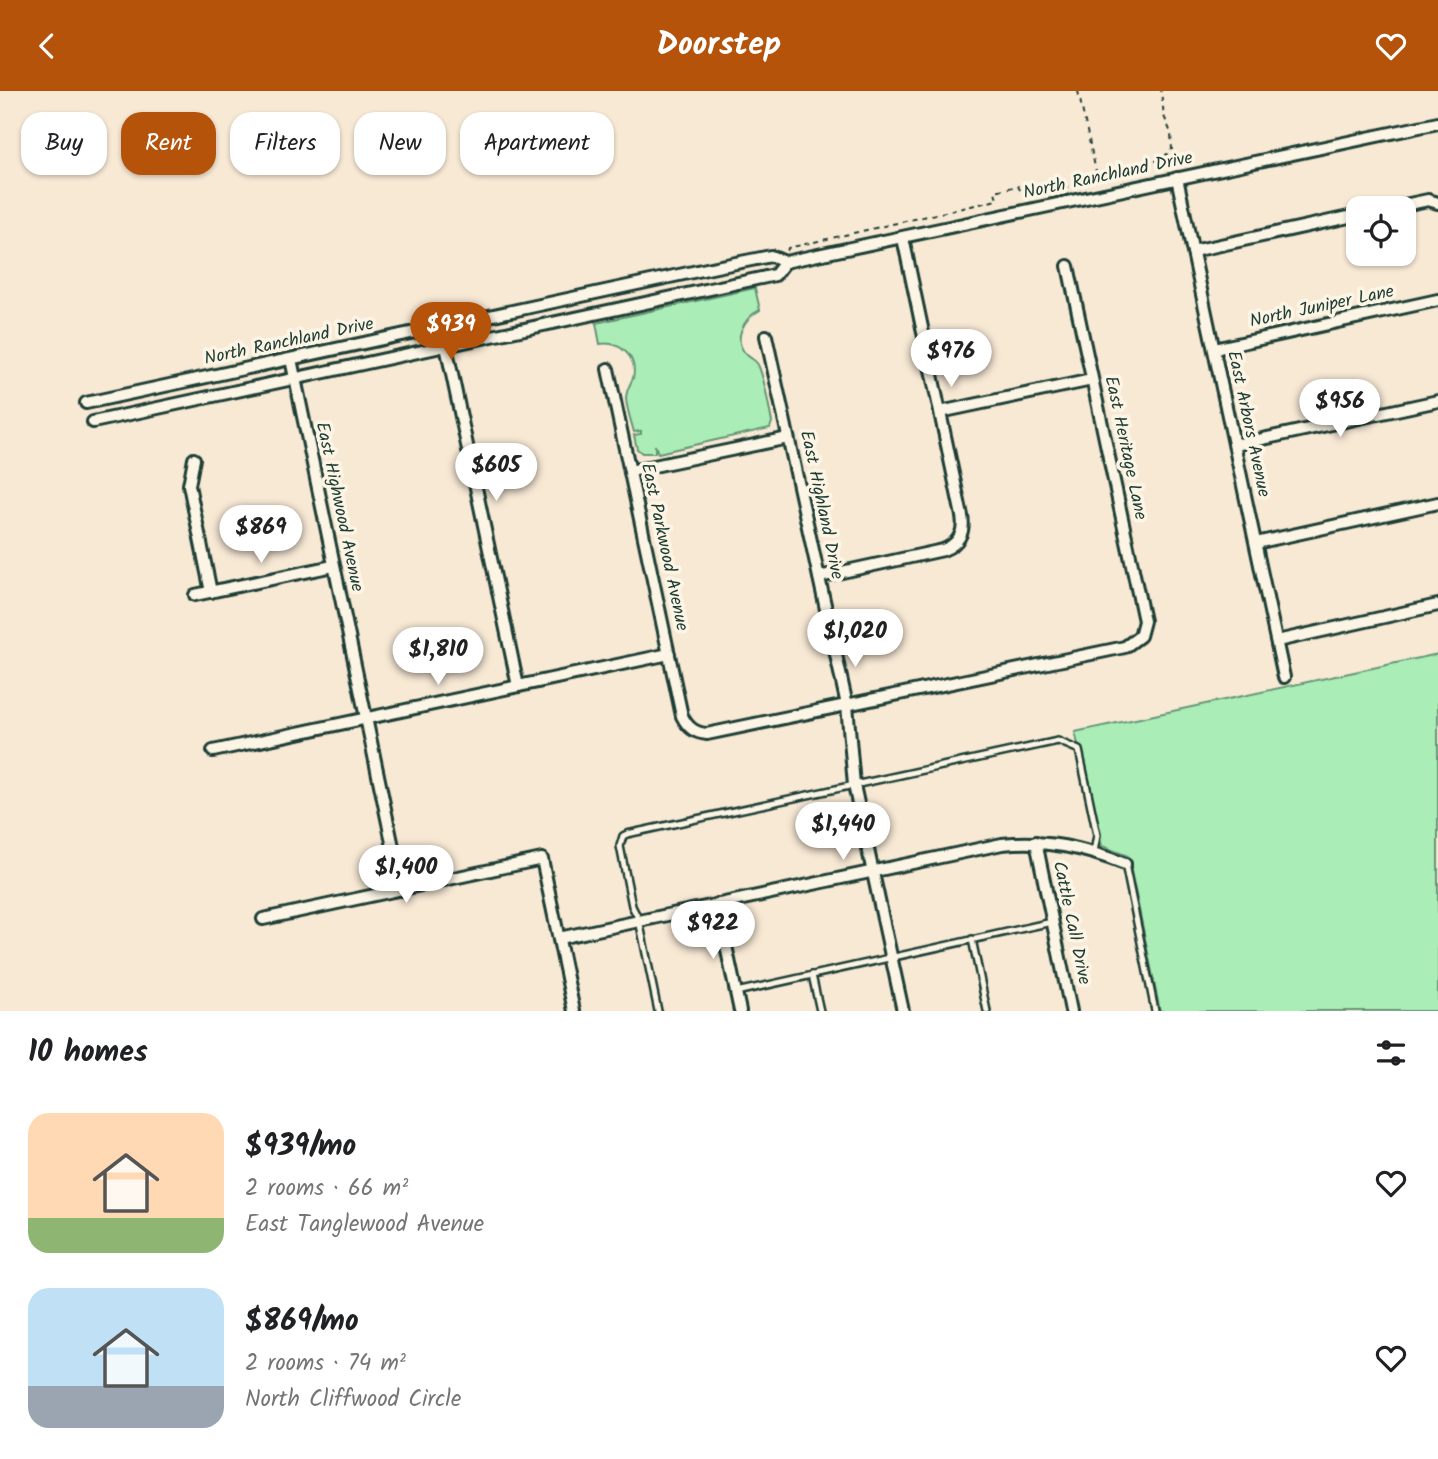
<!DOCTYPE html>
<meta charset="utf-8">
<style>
:root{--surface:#fff;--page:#f6f6f6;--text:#202124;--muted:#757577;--accent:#b45309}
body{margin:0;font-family:Kalam,sans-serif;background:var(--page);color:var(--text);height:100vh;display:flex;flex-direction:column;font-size:26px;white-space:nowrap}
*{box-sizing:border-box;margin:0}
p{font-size:23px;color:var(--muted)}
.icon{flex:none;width:38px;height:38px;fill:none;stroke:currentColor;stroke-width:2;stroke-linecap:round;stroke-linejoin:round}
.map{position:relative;height:920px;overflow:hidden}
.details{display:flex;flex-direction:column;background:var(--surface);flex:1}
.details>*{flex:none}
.hud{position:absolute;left:21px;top:21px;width:700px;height:63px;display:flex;gap:14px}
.controls{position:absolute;left:1346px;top:105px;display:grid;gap:14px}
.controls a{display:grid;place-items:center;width:70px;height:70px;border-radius:14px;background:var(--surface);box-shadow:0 2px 5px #0004;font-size:35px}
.price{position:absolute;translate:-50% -60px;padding:0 16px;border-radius:24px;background:#fff;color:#222;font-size:23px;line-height:46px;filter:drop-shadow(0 2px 4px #0008)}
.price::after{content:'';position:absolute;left:50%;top:42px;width:21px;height:16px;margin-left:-10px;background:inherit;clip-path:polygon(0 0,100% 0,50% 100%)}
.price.current{background:var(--accent);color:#fff}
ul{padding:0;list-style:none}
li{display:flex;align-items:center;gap:21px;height:175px;padding:0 28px}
li span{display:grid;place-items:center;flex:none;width:196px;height:140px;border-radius:21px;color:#555}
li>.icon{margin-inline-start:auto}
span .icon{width:84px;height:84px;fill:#fffc;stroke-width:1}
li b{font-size:30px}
h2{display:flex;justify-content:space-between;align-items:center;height:84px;padding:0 28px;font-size:30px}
.tag{padding:0 24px;border-radius:21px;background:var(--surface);box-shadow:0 2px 5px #0004;font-size:24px;line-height:63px}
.tag.current{background:var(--accent);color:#fff}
header{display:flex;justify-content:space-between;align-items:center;height:91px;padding:0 28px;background:var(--accent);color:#fff;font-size:32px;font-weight:700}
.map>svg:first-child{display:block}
.green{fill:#abedb7;stroke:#659576;stroke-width:2}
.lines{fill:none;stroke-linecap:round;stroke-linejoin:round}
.service-casing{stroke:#1f3d34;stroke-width:10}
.minor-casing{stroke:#1f3d34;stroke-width:16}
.path{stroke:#1f3d34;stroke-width:2;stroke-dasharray:5 5;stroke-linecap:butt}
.service{stroke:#fcf5e5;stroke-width:5}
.minor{stroke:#fcf5e5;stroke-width:10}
.labels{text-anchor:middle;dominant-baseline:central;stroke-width:7;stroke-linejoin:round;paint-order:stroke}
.street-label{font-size:18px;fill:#1f3d34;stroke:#fcf5e5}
</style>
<header><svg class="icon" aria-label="back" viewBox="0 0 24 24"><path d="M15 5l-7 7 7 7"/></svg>Doorstep<svg class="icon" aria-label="heart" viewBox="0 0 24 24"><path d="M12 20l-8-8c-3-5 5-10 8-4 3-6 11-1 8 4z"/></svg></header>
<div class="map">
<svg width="1438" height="920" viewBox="0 0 1438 920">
<rect width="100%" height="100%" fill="#f8e9d5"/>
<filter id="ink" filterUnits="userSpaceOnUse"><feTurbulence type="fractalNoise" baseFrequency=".0143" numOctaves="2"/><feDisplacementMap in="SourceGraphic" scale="14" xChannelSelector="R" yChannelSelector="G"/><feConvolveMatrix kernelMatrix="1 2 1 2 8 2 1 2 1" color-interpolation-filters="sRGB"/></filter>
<g filter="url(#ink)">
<!-- green -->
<g class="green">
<path d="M 755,197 L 760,219 C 744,227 731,249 747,264 C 752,269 757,269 759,276 C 766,293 768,313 772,331 L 770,337 L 658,362 L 655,354 L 655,362 L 642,362 L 637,358 L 634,344 L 641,343 L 641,340 L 634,341 C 631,330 627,319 626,308 C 626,299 630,294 633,287 C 638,266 620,250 600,253 L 596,232 Z"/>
<path d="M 1438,563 L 1438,920 L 1160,920 L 1128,765 L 1102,755 L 1075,641 Z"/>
</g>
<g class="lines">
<defs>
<g id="service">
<path d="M 1125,773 L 1155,920"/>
<path d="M 972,848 L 987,920"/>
<path d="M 812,884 L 820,920"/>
<path d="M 736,901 L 1052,831"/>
<path d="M 658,920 L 639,829 L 632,815 L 620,755 L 623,745 L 627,743 L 1058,650 L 1079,659 L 1097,744 L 1094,761"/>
</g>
<g id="minor">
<path d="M 1177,87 L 1284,586"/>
<path d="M 1390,117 L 1428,109 L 1438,112"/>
<path d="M 1193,160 L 1358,124"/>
<path d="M 442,236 L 518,595"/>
<path d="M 766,245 L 847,614 L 854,694 L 903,920"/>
<path d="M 1214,258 L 1438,209"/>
<path d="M 291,268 L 402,799"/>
<path d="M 608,278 L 682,625 C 688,637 695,642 707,643 L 1125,556 L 1140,545 L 1144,530 L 1068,175"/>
<path d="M 86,312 L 716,176 L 771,165 L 785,171 L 1438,32"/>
<path d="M 940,321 L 1092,289"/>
<path d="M 93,331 L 775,184 L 785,171"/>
<path d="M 1235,354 L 1438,310"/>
<path d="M 194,368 L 189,394 L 211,501"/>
<path d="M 630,380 L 788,347"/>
<path d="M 1256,452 L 1438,412"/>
<path d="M 819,486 L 943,459 C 959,453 965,441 962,425 L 903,147"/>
<path d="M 195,504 L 333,475"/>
<path d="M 1277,550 L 1438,514"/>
<path d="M 213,660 L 669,563"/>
<path d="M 1036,751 L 1071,920"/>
<path d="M 717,813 L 740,920"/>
<path d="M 263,828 L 542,768 L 574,920"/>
<path d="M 559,847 L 1002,753 C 1045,748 1084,757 1125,773"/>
</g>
</defs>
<!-- service casing -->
<use href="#service" class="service-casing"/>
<!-- minor casing -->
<use href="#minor" class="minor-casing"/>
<!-- path -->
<g class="path">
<path d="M 1078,0 L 1098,89"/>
<path d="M 787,160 L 788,157 L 997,109 L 995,100 L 1018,95 L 1021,101 L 1035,103 L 1127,83 L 1126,79 L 1162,68 L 1172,58 L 1171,42 L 1164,25 L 1161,0"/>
</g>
<!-- service -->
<use href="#service" class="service"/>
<!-- minor -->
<use href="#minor" class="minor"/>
</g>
</g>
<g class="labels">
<!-- street labels -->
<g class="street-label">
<text transform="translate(1108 85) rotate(-12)">North Ranchland Drive</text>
<text transform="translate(1322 216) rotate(-12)">North Juniper Lane</text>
<text transform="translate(289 251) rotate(-12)">North Ranchland Drive</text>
<text transform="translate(1248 333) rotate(78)">East Arbors Avenue</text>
<text transform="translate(1125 357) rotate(78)">East Heritage Lane</text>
<text transform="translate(821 414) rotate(78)">East Highland Drive</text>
<text transform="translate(339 416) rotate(78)">East Highwood Avenue</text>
<text transform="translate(664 456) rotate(78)">East Parkwood Avenue</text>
<text transform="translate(1071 832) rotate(78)">Cattle Call Drive</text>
</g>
</g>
</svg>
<div class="controls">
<a><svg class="icon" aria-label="locate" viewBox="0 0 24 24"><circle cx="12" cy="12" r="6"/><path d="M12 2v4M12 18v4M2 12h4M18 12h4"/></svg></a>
</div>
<b class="price current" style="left:451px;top:271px">$939</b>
<b class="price" style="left:951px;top:298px">$976</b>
<b class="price" style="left:1340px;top:348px">$956</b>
<b class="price" style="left:496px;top:412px">$605</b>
<b class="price" style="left:261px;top:474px">$869</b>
<b class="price" style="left:855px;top:578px">$1,020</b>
<b class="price" style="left:438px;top:596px">$1,810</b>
<b class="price" style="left:843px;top:771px">$1,440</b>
<b class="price" style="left:406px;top:814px">$1,400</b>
<b class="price" style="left:713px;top:870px">$922</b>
<div class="hud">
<a class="tag">Buy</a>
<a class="tag current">Rent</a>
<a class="tag">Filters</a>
<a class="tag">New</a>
<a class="tag">Apartment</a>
</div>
</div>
<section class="details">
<h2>10 homes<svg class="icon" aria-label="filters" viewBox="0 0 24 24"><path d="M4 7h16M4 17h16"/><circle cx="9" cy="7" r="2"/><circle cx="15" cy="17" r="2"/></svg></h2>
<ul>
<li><span style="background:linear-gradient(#ffd9b3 75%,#8fb573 0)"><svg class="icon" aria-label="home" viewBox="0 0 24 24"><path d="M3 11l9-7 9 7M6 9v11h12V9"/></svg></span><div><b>$939/mo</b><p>2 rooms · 66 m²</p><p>East Tanglewood Avenue</p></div><svg class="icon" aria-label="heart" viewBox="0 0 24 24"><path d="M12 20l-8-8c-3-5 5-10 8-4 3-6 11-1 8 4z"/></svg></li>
<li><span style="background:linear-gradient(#bfe0f5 70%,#9aa5b1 0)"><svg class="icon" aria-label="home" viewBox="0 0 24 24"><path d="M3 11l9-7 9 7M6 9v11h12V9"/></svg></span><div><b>$869/mo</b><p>2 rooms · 74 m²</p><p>North Cliffwood Circle</p></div><svg class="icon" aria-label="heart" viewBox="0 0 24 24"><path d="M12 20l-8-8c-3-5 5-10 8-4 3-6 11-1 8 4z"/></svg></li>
</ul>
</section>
